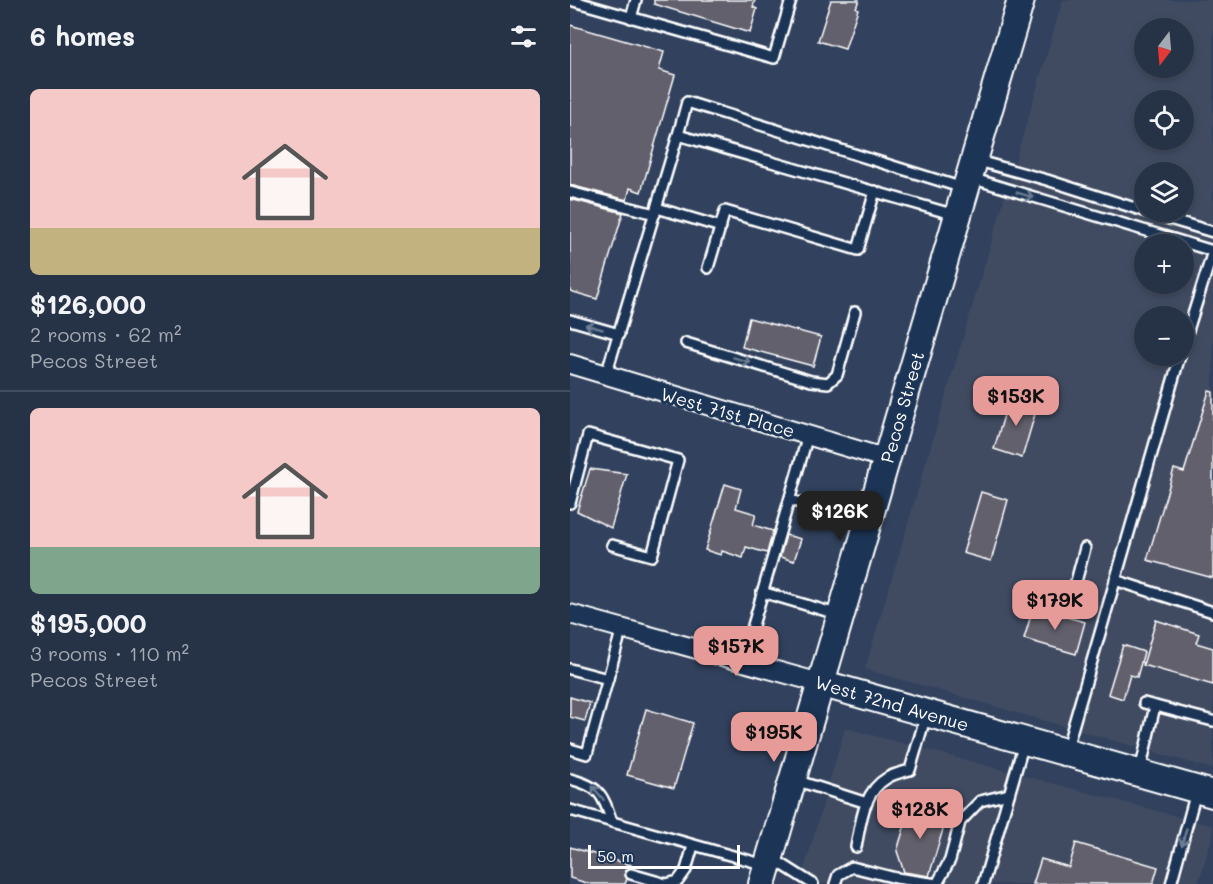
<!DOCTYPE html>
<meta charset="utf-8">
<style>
:root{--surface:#263246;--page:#2e3a4d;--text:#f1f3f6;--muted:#a4aab3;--line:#424d5f;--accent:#e69b98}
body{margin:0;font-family:Mali,sans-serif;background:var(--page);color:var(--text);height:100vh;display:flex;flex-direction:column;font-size:22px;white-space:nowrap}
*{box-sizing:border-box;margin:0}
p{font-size:20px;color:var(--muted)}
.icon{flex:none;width:33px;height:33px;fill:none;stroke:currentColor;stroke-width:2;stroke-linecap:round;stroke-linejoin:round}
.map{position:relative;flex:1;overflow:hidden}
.side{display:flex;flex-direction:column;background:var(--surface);width:570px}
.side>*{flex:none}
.needle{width:39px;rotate:196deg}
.tools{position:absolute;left:564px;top:18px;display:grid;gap:12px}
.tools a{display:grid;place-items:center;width:60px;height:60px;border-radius:50%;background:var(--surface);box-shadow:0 3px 9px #0003,0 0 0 2px var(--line);font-size:30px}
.scale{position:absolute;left:18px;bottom:15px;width:152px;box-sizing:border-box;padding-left:6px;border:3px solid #fff;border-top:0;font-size:16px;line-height:21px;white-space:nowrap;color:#fff;-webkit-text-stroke:4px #1d3557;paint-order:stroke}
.price{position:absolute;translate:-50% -51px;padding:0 14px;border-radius:12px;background:var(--accent);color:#111;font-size:20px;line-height:39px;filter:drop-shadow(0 2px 3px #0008)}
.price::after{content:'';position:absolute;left:50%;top:36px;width:18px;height:14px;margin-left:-9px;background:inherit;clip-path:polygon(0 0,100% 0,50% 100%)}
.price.current{background:#222;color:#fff}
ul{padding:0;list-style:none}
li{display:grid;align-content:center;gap:12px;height:318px;padding:0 30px}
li+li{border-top:2px solid var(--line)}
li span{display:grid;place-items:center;height:186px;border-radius:9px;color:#555}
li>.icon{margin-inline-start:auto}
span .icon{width:108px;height:108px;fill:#fffc;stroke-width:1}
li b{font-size:26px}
h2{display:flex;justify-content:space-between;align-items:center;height:72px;padding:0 30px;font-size:26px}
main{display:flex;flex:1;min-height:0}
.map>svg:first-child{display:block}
.built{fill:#414b62;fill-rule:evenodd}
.building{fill:#63616d;stroke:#fff;stroke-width:1.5}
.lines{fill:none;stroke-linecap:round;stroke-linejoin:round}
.service-casing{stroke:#fff;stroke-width:14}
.minor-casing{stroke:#fff;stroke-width:22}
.secondary-casing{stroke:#fff;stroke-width:30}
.service{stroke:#1d3557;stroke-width:9}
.minor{stroke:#1d3557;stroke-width:18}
.secondary{stroke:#1d3557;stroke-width:26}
.oneway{stroke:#6c7c92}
.labels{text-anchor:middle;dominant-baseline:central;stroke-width:6;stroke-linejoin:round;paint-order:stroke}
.street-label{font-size:18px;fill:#fff;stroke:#1d3557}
</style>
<main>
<section class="side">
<h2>6 homes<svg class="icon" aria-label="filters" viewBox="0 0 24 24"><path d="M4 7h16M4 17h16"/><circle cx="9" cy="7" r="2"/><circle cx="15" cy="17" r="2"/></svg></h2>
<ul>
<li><span style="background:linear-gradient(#f6c9c9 75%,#c2b280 0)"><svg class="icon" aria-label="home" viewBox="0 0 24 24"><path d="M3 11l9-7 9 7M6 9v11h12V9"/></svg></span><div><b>$126,000</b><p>2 rooms · 62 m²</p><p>Pecos Street</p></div></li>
<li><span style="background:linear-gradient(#f6c9c9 75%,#7fa58c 0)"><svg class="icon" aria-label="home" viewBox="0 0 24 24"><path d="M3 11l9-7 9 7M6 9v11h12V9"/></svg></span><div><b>$195,000</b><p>3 rooms · 110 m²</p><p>Pecos Street</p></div></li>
</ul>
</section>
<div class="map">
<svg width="643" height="884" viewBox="0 0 643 884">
<rect width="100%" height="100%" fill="#32425e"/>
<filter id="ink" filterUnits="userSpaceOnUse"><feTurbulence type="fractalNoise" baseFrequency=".0167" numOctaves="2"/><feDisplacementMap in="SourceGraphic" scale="12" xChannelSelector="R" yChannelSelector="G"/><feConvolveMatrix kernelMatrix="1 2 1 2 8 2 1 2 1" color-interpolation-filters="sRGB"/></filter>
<g filter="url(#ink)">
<!-- built -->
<g class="built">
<path d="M 493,0 L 643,0 L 643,769 L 295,669 ZM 574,28 L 614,28 L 614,68 L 574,68 ZM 574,100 L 614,100 L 614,140 L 574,140 ZM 574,172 L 614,172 L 614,212 L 574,212 ZM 574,244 L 614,244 L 614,284 L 574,284 ZM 574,316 L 614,316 L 614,356 L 574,356 Z"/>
<path d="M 275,728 L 643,826 L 643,833 L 628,884 L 230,884 Z"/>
</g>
<!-- building -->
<g class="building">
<path d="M 84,0 L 185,0 L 183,7 L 187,9 L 180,33 L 84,4 Z"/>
<path d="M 261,0 L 289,0 L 286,8 L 288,9 L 275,49 L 248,41 Z"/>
<path d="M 0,25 L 94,52 L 89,70 L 105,75 L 71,192 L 60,188 L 57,200 L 0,185 Z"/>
<path d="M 0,199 L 53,213 L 27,299 L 0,291 Z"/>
<path d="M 179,318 L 251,337 L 243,366 L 172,347 Z"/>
<path d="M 639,391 L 643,392 L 643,578 L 577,560 L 604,469 L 614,472 Z"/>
<path d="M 440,395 L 468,404 L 452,458 L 424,449 Z"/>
<path d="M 20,469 L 57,474 L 41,528 L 7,511 Z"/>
<path d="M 155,484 L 171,489 L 166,508 L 186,514 L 183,525 L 203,531 L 197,553 L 176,547 L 173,558 L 152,551 L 151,555 L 135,550 Z"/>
<path d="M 411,492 L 438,500 L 421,561 L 393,553 Z"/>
<path d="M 216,535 L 231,539 L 224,561 L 210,557 Z"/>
<path d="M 463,608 L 515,622 L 506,654 L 454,639 Z"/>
<path d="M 586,620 L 629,634 L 626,643 L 643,648 L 643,685 L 573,665 Z"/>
<path d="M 553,645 L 574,652 L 567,677 L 560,675 L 553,699 L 538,694 Z"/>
<path d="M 0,697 L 20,703 L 15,721 L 0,717 Z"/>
<path d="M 76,709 L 123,723 L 104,788 L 57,775 Z"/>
<path d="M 341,805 L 377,816 L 359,876 L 334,872 L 327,851 Z"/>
<path d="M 506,843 L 588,867 L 583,884 L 463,884 L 471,859 L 499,867 Z"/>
<path d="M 0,847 L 61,865 L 55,872 L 57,879 L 55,884 L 20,884 L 0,878 Z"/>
</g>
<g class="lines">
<defs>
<g id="service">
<path d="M 0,0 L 204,58 L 221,0"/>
<path d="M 61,18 L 66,0"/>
<path d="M 108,135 L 117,102 L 393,188"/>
<path d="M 405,160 L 477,180 L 574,211"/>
<path d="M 401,178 L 643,251"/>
<path d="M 0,192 L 85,214"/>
<path d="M 87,208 L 151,227"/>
<path d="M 576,212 L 643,232"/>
<path d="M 138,268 L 155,211 L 288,250 L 305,191"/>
<path d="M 0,320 L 49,334"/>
<path d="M 116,343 L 241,381 L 258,383 L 267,375 L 285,312"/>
<path d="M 614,343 L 643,251"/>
<path d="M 36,375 L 108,135 L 385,215"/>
<path d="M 220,500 L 295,522"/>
<path d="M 0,503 L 18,435 L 108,460 L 82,556 L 42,545"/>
<path d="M 545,580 L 643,612"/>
<path d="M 192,592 L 270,615"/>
<path d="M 500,604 L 515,548"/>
<path d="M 173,660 L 238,435"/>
<path d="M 0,669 L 38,679"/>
<path d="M 574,703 L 643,721"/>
<path d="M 0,749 L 17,754 L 52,628"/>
<path d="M 496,751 L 610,356"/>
<path d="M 570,771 L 585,706"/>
<path d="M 0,779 C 30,787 32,793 42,822"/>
<path d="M 225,780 L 297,803"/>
<path d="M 0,810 L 195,865"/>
<path d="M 286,847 C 291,822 293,792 317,778 C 323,774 333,772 340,770 L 356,715"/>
<path d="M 202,858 L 243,884"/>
<path d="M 61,874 L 96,884 L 108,881 L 116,870 L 123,846"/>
<path d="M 265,884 L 268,875 L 282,867 L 326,878 L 367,884 L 380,860 L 390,822 L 410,801 L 439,794"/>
<path d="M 413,884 L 454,743"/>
<path d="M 601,884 L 626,792"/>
</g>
<g id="minor">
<path d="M 0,364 L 317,459"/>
<path d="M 0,614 L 250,683"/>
</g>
<g id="secondary">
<path d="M 250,683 L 643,794"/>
<path d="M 192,884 L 451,0"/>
</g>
</defs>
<!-- service casing -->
<use href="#service" class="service-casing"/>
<!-- minor casing -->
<use href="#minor" class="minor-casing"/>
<!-- secondary casing -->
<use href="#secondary" class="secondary-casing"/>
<!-- service -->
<use href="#service" class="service"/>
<!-- minor -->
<use href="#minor" class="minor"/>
<!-- secondary -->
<use href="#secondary" class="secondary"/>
</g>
<!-- one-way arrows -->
<defs><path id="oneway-shaft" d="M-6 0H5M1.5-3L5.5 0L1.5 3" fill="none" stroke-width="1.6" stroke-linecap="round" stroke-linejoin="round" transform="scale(1.5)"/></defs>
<g class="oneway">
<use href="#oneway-shaft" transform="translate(455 195) rotate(17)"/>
<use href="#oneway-shaft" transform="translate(24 327) rotate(-164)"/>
<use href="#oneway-shaft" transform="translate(172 360) rotate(17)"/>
<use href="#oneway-shaft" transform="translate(28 793) rotate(-130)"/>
<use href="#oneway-shaft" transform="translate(614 837) rotate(106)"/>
</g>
</g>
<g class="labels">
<!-- street labels -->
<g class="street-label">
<text transform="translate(332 407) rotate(-74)">Pecos Street</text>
<text transform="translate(158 412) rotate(16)">West 71st Place</text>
<text transform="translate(322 703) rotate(16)">West 72nd Avenue</text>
</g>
</g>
</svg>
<div class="tools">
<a><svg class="needle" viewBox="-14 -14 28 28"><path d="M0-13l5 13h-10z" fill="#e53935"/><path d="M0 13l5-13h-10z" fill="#a4aab3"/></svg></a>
<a><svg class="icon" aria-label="locate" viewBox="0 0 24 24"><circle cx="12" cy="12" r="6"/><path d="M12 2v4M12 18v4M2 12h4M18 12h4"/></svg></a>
<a><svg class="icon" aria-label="layers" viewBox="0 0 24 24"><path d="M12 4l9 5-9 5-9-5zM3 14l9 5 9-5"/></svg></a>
<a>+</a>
<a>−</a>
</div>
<div class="scale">50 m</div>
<b class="price" style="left:446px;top:427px">$153K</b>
<b class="price current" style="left:270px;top:542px">$126K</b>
<b class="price" style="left:485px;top:631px">$179K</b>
<b class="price" style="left:166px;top:677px">$157K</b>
<b class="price" style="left:204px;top:763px">$195K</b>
<b class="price" style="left:350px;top:840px">$128K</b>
</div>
</main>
